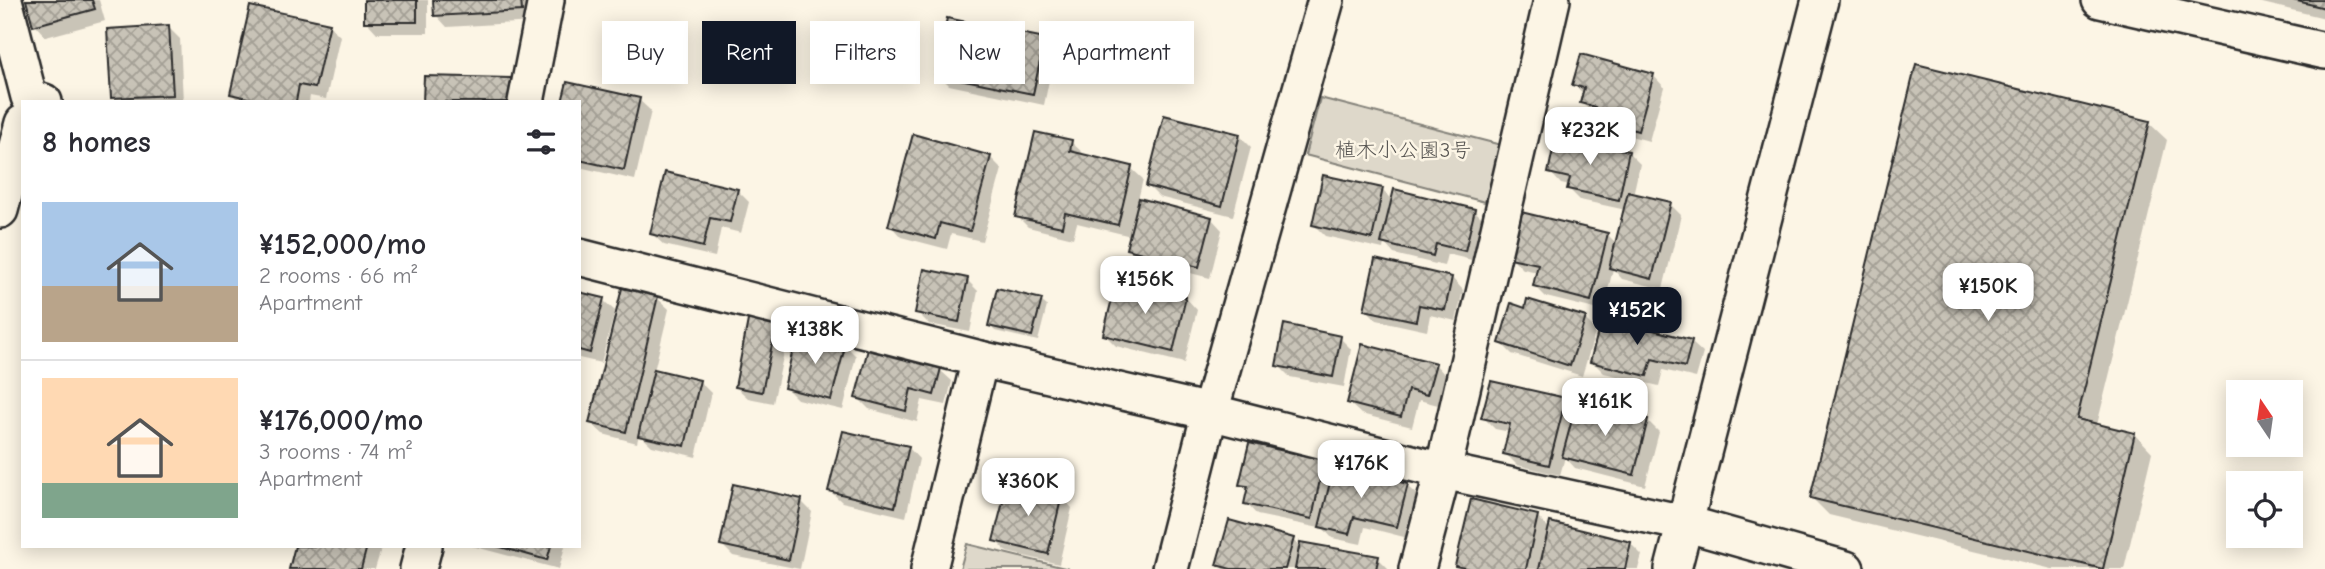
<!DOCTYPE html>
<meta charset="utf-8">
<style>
:root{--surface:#fff;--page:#f7f7f7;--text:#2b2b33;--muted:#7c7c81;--line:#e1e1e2;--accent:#111827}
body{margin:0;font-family:"Comic Neue","Klee One",sans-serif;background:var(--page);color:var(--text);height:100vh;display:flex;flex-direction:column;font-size:26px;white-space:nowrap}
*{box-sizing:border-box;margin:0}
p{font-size:23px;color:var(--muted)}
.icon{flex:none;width:38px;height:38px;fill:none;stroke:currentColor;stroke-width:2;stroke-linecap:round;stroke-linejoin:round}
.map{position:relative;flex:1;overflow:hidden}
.drawer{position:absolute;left:21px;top:100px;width:560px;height:448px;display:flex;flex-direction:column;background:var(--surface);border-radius:0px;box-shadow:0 4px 18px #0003}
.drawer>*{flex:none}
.guide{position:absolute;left:602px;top:21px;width:665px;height:63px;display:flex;gap:14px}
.needle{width:46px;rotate:347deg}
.fabs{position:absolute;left:2226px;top:380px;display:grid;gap:14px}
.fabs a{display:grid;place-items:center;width:77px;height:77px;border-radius:0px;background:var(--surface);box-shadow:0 4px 18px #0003;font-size:35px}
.price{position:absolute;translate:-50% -60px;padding:0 16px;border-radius:14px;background:#fff;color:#222;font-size:23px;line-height:46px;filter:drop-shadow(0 2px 4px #0008)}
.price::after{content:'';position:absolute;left:50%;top:42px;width:21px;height:16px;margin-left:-10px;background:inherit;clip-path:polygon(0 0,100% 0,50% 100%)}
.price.current{background:var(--accent);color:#fff}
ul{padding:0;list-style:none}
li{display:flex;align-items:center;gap:21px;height:175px;padding:0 21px}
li+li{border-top:2px solid var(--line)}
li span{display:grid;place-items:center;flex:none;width:196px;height:140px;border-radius:0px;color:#555}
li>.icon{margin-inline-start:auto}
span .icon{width:84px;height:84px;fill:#fffc;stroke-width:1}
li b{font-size:30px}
h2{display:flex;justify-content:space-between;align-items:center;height:84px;padding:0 21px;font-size:30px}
.tag{padding:0 24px;border-radius:0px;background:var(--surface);box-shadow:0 4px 18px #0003;font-size:24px;line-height:63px}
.tag.current{background:var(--accent);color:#fff}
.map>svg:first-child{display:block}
.park{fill:#ded8ca;stroke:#84827a;stroke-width:2}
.shadow{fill:#0003}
.building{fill:url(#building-cross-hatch);stroke:#2b2b2b;stroke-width:2}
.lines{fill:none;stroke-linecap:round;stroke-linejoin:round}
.minor-casing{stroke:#2b2b2b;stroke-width:40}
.minor{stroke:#fcf5e5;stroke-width:35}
.labels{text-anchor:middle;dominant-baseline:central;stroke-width:5;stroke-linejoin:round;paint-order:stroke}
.park-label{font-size:21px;fill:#585653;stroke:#fcf5e5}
</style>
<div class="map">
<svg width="2325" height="569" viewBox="0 0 2325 569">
<defs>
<pattern id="building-cross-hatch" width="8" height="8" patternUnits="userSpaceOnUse" patternTransform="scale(1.75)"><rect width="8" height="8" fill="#c8c3b7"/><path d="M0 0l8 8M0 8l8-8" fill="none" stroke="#a39f95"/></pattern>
</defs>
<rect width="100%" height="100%" fill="#fcf5e5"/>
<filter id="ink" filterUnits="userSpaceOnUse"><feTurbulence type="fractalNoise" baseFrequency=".0143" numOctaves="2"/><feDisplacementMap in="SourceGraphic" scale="14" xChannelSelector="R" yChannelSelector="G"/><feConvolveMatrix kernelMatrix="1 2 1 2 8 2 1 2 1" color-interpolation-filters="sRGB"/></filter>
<g filter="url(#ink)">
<!-- park -->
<g class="park">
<path d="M 1320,98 L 1501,145 L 1485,202 L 1305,155 Z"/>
<path d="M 967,544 L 1069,569 L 960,569 Z"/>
</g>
<!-- shadow -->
<g class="shadow">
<path d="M 27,0 L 99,0 L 105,21 L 46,37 L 35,25 Z"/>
<path d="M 366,0 L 428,0 L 428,33 L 377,33 L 366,21 Z"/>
<path d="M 435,0 L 531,0 L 533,22 L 447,27 L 436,15 Z"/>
<path d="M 2250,0 L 2325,0 L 2325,18 Z"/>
<path d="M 329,25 L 340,36 L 326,99 L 310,96 L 309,102 L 240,102 L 232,94 Z"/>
<path d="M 168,27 L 180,39 L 183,102 L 117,102 L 113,97 Z"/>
<path d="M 1044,40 L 1055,51 L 1044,105 L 949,85 L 937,73 Z"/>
<path d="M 1653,75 L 1664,87 L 1649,141 L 1605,129 L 1582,102 L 1584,94 L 1574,85 Z"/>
<path d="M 639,100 L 651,111 L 635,180 L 579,167 L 579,102 Z"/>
<path d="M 2149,123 L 2167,140 L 2097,425 L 2135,434 L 2152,452 L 2124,569 L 2052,569 L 1829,515 L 1812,498 Z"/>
<path d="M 1240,136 L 1251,147 L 1233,216 L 1159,197 L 1148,186 Z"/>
<path d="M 1071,142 L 1083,153 L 1082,156 L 1131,168 L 1143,179 L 1138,200 L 1211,218 L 1222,230 L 1210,278 L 1139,260 L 1128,249 L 1131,236 L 1077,223 L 1073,238 L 1028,227 L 1017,216 Z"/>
<path d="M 1628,152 L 1640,164 L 1633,195 L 1670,204 L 1681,215 L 1663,289 L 1622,279 L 1613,269 L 1603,311 L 1546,297 L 1535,286 L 1538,272 L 1523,269 L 1511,257 L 1607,234 L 1617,244 L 1626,210 L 1580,200 L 1569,189 L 1570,186 L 1561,184 L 1550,172 Z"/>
<path d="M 990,157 L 1002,169 L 982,241 L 951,234 L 947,249 L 901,237 L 890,225 Z"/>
<path d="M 666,174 L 738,191 L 749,202 L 741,233 L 721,228 L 715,257 L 664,245 L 652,234 Z"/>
<path d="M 1382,190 L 1393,201 L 1474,210 L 1486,222 L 1476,261 L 1447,254 L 1444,266 L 1394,254 L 1384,243 L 1383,249 L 1325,236 L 1314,225 Z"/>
<path d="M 1452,278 L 1463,290 L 1456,321 L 1430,315 L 1427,331 L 1377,320 L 1366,309 Z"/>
<path d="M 967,280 L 978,291 L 970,332 L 929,324 L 917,312 Z"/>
<path d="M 579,294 L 603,300 L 615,311 L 601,363 L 579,358 Z"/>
<path d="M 657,298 L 669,309 L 654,371 L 699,381 L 711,393 L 696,457 L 652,446 L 639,434 L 637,443 L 603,434 L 591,423 Z"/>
<path d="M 1186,298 L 1197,310 L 1184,363 L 1116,346 L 1105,335 Z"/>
<path d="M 1041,301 L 1047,306 L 1038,341 L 995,331 L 989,325 Z"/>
<path d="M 1526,310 L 1585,319 L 1596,330 L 1582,376 L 1512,354 L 1501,343 Z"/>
<path d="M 776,322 L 788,334 L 773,403 L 748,398 L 736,387 Z"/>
<path d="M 1340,338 L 1351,349 L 1344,387 L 1290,377 L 1278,365 Z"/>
<path d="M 1691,342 L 1703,353 L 1696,378 L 1663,370 L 1659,386 L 1604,373 L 1592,361 Z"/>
<path d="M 845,345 L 856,356 L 843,410 L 797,399 L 786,388 Z"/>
<path d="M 1435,364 L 1446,376 L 1438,405 L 1419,400 L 1412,427 L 1361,414 L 1349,403 Z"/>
<path d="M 940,370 L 952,381 L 946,405 L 922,400 L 917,422 L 869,409 L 857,397 Z"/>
<path d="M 1565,400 L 1576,411 L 1647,420 L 1659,432 L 1645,486 L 1575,468 L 1565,457 L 1560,475 L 1517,465 L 1505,453 L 1510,432 L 1495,429 L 1483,417 Z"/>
<path d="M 908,447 L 919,459 L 906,517 L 842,502 L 830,491 Z"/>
<path d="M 1324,461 L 1334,472 L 1407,486 L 1419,497 L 1408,538 L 1365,527 L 1361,544 L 1332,538 L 1324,529 L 1257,515 L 1246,503 L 1248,492 L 1241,484 Z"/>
<path d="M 1061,496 L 1072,508 L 1059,564 L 1007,552 L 995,540 Z"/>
<path d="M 801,501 L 812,512 L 800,569 L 733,556 L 721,544 Z"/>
<path d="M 1537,516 L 1550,529 L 1630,543 L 1642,555 L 1638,569 L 1460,569 L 1457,565 Z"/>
<path d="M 1293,540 L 1301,548 L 1378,558 L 1389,569 L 1223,569 L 1218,564 Z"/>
<path d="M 297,546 L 382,546 L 375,569 L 291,569 Z"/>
<path d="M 472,546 L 565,546 L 559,569 Z"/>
</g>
<!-- building -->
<g class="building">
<path d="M 26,0 L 92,0 L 95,9 L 33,26 Z"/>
<rect x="364" y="0" width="53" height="22"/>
<path d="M 433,0 L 521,0 L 522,11 L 434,16 Z"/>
<path d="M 2293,0 L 2325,0 L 2325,8 Z"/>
<path d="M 250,6 L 330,23 L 315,88 L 299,85 L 296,102 L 265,102 L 230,94 Z"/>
<path d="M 947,18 L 1045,38 L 1033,94 L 935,74 Z"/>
<path d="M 169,25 L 173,95 L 111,98 L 107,29 Z"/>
<path d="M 1581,54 L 1654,74 L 1638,131 L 1591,118 L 1595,107 L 1580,103 L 1584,88 L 1572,85 Z"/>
<path d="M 1916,64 L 2150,121 L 2077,419 L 2135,433 L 2103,569 L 1810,498 Z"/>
<path d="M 424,76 L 511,78 L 511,102 L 423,102 Z"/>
<path d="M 567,82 L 640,98 L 624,170 L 579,160 L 579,102 L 562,102 Z"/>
<path d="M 1164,115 L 1240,134 L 1222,206 L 1146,186 Z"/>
<path d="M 1035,132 L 1072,140 L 1070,151 L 1132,166 L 1118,225 L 1065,213 L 1062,227 L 1015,217 Z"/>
<path d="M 913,134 L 991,156 L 970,231 L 940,223 L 936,239 L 888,226 Z"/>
<path d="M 1556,135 L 1629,151 L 1619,200 L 1567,189 L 1570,178 L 1548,173 Z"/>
<path d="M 665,172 L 738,189 L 730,222 L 710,218 L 703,247 L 650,234 Z"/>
<path d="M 1323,175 L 1383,188 L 1372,239 L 1312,225 Z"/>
<path d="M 1394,189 L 1475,209 L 1465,251 L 1436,244 L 1433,256 L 1381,243 Z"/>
<path d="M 1628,192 L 1671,202 L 1652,279 L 1609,268 Z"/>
<path d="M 1139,198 L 1212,217 L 1199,267 L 1126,249 Z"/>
<path d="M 1521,212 L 1608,233 L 1591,301 L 1533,286 L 1538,264 L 1510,258 Z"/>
<path d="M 1375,259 L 1452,277 L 1445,310 L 1419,305 L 1416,321 L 1364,310 Z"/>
<path d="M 924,269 L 968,278 L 959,322 L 915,313 Z"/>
<path d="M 1117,279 L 1186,297 L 1173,352 L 1103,335 Z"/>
<path d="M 622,288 L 658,296 L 626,432 L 589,423 Z"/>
<path d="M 997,288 L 1042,299 L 1032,336 L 988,326 Z"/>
<path d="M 579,292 L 604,298 L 590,353 L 579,350 Z"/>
<path d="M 1527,299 L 1586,317 L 1570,366 L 1499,343 L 1511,303 L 1525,308 Z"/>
<path d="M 749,315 L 777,321 L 762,392 L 735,387 Z"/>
<path d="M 1602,317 L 1692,340 L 1685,367 L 1652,359 L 1647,376 L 1590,362 Z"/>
<path d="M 1284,324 L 1341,336 L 1333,377 L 1276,366 Z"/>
<path d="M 797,332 L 846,343 L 831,400 L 784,388 Z"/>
<path d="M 1362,344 L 1436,363 L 1427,395 L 1408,390 L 1401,417 L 1347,403 Z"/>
<path d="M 868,349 L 941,368 L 934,395 L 911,389 L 906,411 L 855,398 Z"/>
<path d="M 654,369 L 700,380 L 685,446 L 638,436 Z"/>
<path d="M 1491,381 L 1566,398 L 1549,465 L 1503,454 L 1510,424 L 1481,418 Z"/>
<path d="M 1577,401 L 1648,419 L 1634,475 L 1562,457 Z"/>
<path d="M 843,431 L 909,446 L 895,507 L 828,491 Z"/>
<path d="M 1249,443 L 1324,460 L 1312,519 L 1244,504 L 1248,486 L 1239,485 Z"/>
<path d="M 1334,466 L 1408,484 L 1397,527 L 1354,517 L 1349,534 L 1319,527 Z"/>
<path d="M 1008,482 L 1062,495 L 1048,554 L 993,541 Z"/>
<path d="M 733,484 L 802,499 L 789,560 L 720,545 Z"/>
<path d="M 1471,499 L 1538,515 L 1526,569 L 1469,569 L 1455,566 Z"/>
<path d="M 1229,520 L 1294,538 L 1285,569 L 1231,569 L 1216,565 Z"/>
<path d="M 1550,522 L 1631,542 L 1625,569 L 1539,569 Z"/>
<path d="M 1300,542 L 1379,556 L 1376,569 L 1295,569 Z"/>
<path d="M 295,546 L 367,546 L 361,569 L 289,569 Z"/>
<path d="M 497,546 L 551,546 L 547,560 Z"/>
</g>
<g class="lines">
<defs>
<g id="minor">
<path d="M 4,0 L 29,97 L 44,102"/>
<path d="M 2100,0 L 2325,51"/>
<path d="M 526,102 L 546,0"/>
<path d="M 0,210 L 23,123"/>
<path d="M 579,257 L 980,359 L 1210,412 L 1443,471 L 1684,523 L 1846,569"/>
<path d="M 418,569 L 424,546"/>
<path d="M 929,569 L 980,359"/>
<path d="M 1170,569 L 1210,412 L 1326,0"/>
<path d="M 1417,569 L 1443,471 L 1552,0"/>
<path d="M 1673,569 L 1820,0"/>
</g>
</defs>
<!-- minor casing -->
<use href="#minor" class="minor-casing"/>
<!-- minor -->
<use href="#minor" class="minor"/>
</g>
</g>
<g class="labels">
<!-- park labels -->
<g class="park-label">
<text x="1403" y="150">植木小公園3号</text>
</g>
</g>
</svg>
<div class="fabs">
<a><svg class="needle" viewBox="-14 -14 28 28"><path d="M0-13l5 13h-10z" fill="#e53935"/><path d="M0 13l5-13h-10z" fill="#7c7c81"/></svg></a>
<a><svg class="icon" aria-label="locate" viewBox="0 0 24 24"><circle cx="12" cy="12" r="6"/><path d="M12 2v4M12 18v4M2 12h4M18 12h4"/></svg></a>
</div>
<b class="price" style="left:1590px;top:167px">¥232K</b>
<b class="price" style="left:1145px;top:316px">¥156K</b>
<b class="price" style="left:1988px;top:323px">¥150K</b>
<b class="price current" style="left:1637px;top:347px">¥152K</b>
<b class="price" style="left:815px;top:366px">¥138K</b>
<b class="price" style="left:1605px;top:438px">¥161K</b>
<b class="price" style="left:1361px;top:500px">¥176K</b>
<b class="price" style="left:1028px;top:518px">¥360K</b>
<div class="guide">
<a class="tag">Buy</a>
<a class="tag current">Rent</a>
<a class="tag">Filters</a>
<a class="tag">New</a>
<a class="tag">Apartment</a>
</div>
<section class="drawer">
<h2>8 homes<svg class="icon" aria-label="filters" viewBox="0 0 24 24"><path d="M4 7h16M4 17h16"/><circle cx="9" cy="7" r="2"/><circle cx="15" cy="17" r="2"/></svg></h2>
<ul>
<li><span style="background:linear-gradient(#a9c7e8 60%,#b9a48a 0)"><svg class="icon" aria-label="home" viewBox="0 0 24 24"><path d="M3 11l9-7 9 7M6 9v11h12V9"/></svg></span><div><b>¥152,000/mo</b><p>2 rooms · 66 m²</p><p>Apartment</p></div></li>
<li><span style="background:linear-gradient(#ffd9b3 75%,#7fa58c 0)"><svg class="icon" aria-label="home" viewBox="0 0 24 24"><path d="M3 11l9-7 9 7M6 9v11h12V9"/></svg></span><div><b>¥176,000/mo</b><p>3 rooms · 74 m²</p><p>Apartment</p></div></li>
</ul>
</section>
</div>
